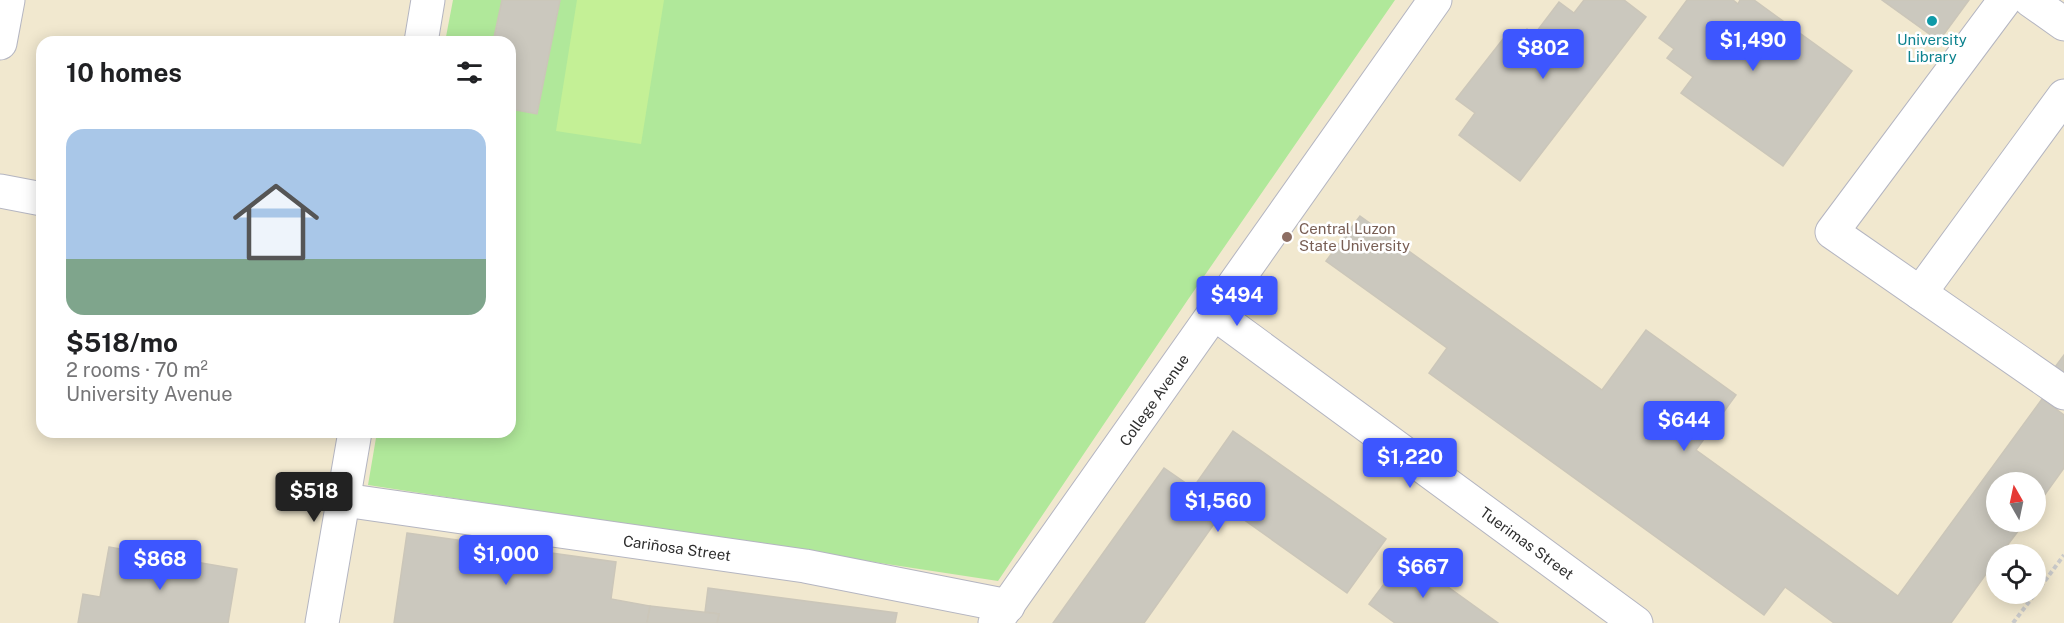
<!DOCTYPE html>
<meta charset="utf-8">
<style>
:root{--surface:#fff;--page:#f2f2f2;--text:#202124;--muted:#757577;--accent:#3d56ff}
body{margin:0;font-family:"Public Sans",sans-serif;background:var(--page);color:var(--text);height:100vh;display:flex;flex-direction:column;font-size:22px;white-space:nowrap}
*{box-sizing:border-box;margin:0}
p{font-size:20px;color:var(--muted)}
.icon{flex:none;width:33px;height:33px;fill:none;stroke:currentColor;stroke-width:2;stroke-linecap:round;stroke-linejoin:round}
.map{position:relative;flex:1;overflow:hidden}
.side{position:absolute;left:36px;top:36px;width:480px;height:402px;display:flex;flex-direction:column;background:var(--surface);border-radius:18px;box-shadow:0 3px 15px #0003}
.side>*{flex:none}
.needle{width:39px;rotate:351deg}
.buttons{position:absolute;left:1986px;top:472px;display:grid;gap:12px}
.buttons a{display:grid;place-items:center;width:60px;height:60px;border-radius:50%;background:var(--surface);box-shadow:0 3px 15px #0003;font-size:30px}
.price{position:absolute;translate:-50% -51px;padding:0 14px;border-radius:6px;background:var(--accent);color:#fff;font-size:20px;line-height:39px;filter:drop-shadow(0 2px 3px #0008)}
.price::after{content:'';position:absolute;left:50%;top:36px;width:18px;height:14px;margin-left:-9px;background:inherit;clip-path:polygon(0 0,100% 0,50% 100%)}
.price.current{background:#222;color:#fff}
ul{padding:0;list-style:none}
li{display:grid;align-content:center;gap:12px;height:318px;padding:0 30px}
li span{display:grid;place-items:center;height:186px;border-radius:18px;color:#555}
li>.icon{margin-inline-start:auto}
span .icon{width:108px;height:108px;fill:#fffc;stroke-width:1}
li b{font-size:26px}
h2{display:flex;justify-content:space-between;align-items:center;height:72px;padding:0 30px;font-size:26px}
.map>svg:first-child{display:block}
.education{fill:#f1e8cf;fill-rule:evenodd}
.green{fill:#b0e89a}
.pitch{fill:#c4f096}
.building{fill:#cbc8be;stroke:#cbc6b9;stroke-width:1.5}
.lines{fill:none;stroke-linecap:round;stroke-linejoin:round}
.minor-casing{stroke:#b4b5c1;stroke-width:35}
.path{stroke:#c9c9c9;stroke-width:4;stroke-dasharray:4.5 3;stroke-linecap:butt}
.minor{stroke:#fff;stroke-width:33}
.culture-dot{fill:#0f9aa8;stroke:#fff;stroke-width:2}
.education-dot{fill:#8d6e63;stroke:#fff;stroke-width:2}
.labels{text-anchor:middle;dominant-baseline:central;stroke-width:5;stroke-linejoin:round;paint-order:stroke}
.culture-label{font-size:15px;fill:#0d838f;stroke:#fff}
.education-label{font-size:15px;fill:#785e54;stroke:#fff;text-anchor:start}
.street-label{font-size:15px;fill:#2e2e2e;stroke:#fff}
</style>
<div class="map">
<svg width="2064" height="623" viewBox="0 0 2064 623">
<rect width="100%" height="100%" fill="#efeae0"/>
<!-- education -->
<path class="education" d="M 0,0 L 2064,0 L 2064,623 L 0,623 ZM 42,42 L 510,42 L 510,432 L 42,432 ZM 1996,483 L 2036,483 L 2036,522 L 1996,522 ZM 1996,555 L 2036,555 L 2036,594 L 1996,594 Z"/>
<!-- green -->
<path class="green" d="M 453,0 L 1395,0 L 1187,301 L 998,581 L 368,485 L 377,432 L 510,432 L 510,42 L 445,42 Z"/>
<!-- pitch -->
<path class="pitch" d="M 577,0 L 664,0 L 641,144 L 556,131 Z"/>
<!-- building -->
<g class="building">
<path d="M 502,0 L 560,0 L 537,114 L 510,109 L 510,42 L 493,42 Z"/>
<path d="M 1584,0 L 1624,0 L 1646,17 L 1520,181 L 1459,135 L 1475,113 L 1456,99 L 1503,39 L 1513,46 L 1527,29 L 1534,35 L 1559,2 L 1574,13 Z"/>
<path d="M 1687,0 L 1733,0 L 1738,4 L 1740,0 L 1754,0 L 1852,71 L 1783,166 L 1681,93 L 1693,77 L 1667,58 L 1674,49 L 1659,38 Z"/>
<path d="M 1882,0 L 1969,0 L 1939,41 Z"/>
<path d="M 1360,216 L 1602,390 L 1646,330 L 1736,395 L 1696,450 L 1898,596 L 2042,399 L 2064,415 L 2064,468 L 2036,507 L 2036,483 L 1996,483 L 1996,522 L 2025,522 L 2000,555 L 1996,555 L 1996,560 L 1951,623 L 1834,623 L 1785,587 L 1764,615 L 1429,373 L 1447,348 L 1326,261 Z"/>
<path d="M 2064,355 L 2064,374 L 2055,367 Z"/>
<path d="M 1233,431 L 1386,539 L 1347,593 L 1226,507 L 1144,623 L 1053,623 L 1164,468 L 1193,488 Z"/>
<path d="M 407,533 L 616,562 L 611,599 L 650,606 L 647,623 L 394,623 Z"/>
<path d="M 109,547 L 237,569 L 228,623 L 78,623 L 83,594 L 100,597 Z"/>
<path d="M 1405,556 L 1498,623 L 1395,623 L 1369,604 Z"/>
<path d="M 708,588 L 897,613 L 895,623 L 717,623 L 719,614 L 705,612 Z"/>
<path d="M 650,606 L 719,614 L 717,623 L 647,623 Z"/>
</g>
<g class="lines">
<defs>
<g id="minor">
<path d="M 2005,0 L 1832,232 L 2064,393"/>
<path d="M 2030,0 L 2064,24"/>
<path d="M 421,42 L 428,0"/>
<path d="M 0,43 L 8,0"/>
<path d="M 0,191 L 42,199"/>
<path d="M 1920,293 L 2064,96"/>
<path d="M 1215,314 L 1636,623"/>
<path d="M 344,500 L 805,566 L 1008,606"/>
<path d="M 322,623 L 355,432"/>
<path d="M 995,623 L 1435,0"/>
</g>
</defs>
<!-- minor casing -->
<use href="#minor" class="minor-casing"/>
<!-- path -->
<g class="path">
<path d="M 2036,593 L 2064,555"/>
<path d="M 2013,623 L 2035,594"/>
</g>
<!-- minor -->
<use href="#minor" class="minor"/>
</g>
<!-- markers -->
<circle class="culture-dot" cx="1932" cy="21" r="6"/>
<circle class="education-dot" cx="1287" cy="237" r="6"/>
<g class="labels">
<!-- culture labels -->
<g class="culture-label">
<text x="1932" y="39">University<tspan x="1932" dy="17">Library</tspan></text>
</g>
<!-- education labels -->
<g class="education-label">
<text x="1299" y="228">Central Luzon<tspan x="1299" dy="17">State University</tspan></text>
</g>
<!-- street labels -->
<g class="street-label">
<text transform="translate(1154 400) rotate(-55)">College Avenue</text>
<text transform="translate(1527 543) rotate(36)">Tuerimas Street</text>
<text transform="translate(677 548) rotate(8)">Cariñosa Street</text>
</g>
</g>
</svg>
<div class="buttons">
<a><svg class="needle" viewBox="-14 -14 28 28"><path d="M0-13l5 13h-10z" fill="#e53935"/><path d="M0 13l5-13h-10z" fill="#757577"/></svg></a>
<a><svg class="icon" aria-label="locate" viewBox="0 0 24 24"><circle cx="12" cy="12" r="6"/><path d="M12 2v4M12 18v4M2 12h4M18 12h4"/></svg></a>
</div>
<b class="price" style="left:1753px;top:72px">$1,490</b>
<b class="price" style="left:1543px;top:80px">$802</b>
<b class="price" style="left:1237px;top:327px">$494</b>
<b class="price" style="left:1684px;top:452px">$644</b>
<b class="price" style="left:1410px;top:489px">$1,220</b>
<b class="price current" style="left:314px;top:523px">$518</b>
<b class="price" style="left:1218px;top:533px">$1,560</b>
<b class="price" style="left:506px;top:586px">$1,000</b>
<b class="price" style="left:160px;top:591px">$868</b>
<b class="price" style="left:1423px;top:599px">$667</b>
<section class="side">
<h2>10 homes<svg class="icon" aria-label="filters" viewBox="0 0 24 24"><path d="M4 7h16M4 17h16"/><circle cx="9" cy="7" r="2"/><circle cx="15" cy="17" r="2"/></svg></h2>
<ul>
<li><span style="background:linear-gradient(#a9c7e8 70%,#7fa58c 0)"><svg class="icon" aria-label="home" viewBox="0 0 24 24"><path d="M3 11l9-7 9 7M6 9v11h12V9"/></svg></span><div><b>$518/mo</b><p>2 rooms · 70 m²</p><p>University Avenue</p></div></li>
</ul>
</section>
</div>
